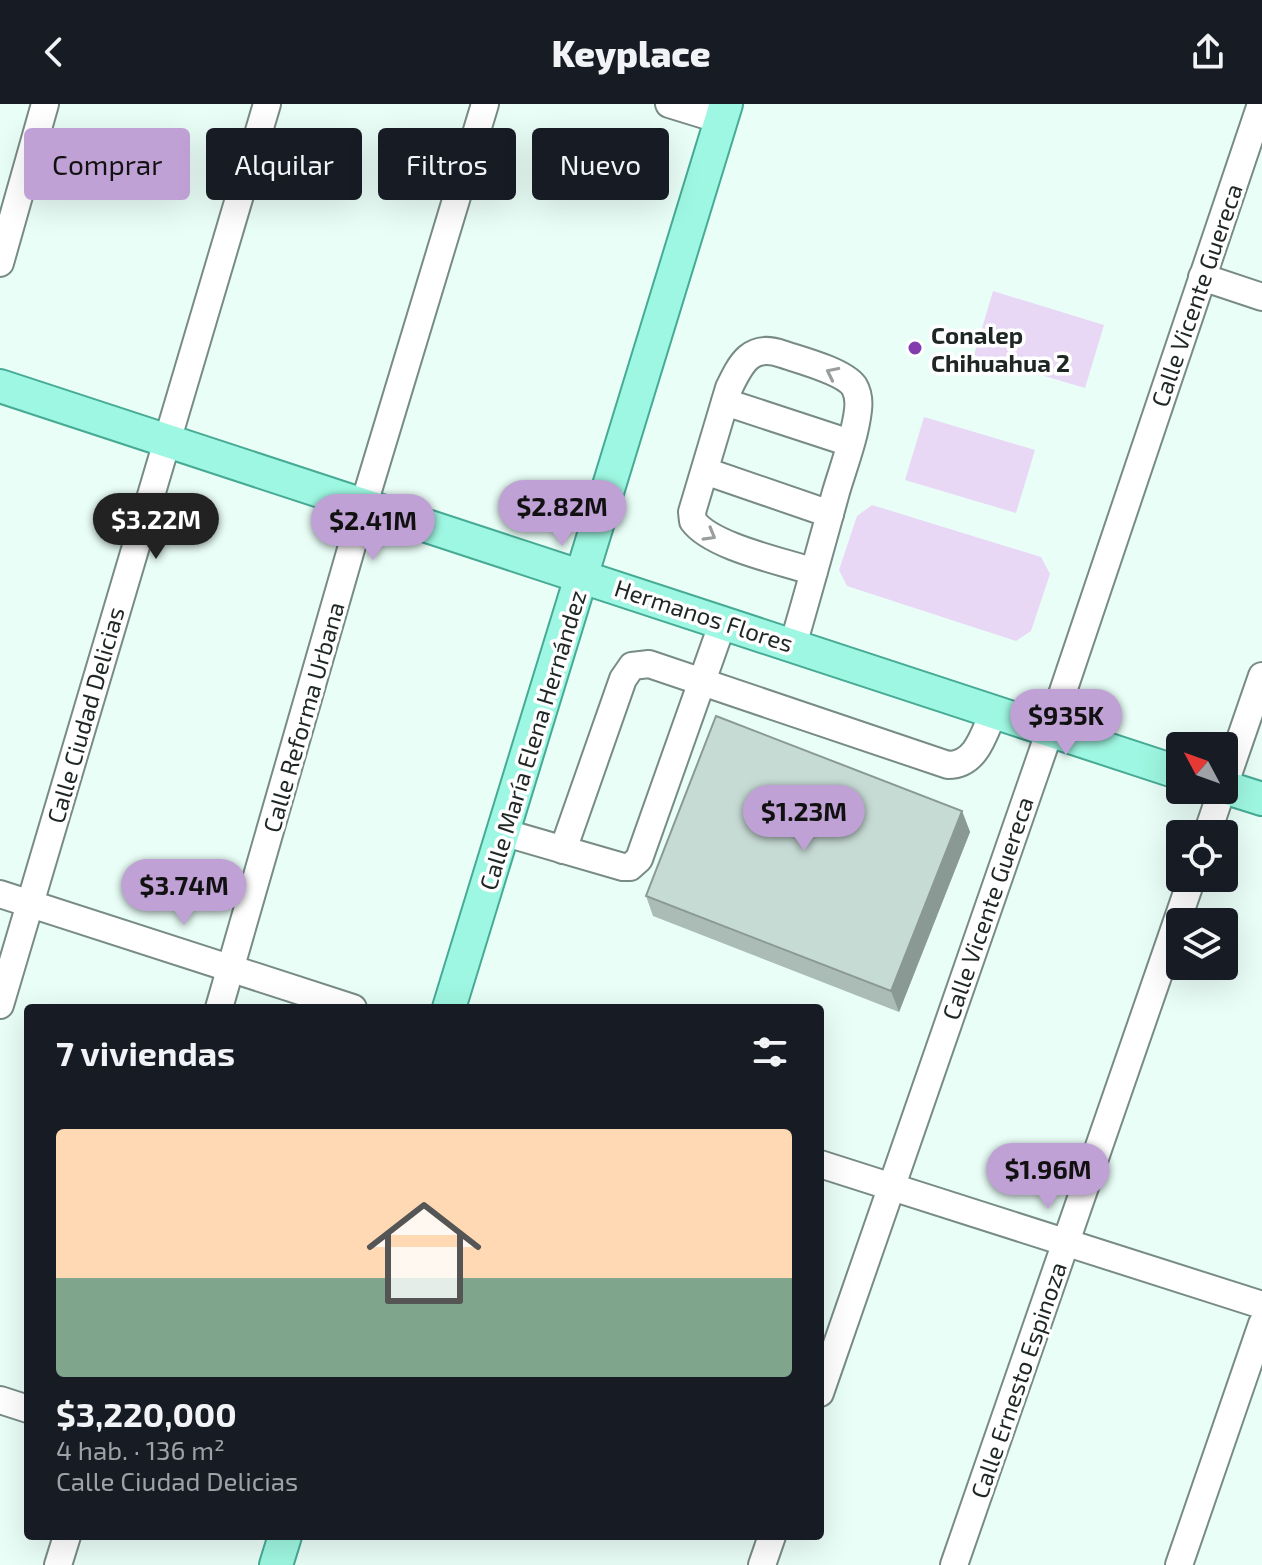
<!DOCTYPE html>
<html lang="es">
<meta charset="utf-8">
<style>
:root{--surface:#171b24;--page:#242831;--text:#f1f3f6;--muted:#9ea1a6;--accent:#c0a1d6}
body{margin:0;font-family:"Exo 2",sans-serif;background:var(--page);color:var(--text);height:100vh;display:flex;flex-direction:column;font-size:30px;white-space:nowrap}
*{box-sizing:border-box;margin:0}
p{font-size:26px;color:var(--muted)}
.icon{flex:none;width:44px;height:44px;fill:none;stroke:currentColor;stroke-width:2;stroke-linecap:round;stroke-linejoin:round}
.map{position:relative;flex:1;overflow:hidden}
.side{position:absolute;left:24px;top:900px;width:800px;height:536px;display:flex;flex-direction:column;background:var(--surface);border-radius:8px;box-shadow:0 8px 32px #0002}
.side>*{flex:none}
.guide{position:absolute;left:24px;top:24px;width:800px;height:72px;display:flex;gap:16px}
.needle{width:52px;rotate:311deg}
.buttons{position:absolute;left:1166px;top:628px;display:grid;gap:16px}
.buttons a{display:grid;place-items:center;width:72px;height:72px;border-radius:8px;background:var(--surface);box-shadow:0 8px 32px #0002;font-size:40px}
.price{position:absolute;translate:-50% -68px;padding:0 18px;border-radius:28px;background:var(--accent);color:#111;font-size:26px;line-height:52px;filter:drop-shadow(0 2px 4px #0008)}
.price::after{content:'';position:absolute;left:50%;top:48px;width:24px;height:18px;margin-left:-12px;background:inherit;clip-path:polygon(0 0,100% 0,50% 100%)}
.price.current{background:#222;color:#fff}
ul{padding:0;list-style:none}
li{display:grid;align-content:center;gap:16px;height:424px;padding:0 32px}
li span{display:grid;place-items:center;height:248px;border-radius:8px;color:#555}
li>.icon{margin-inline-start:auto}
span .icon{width:144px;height:144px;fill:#fffc;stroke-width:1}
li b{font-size:34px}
h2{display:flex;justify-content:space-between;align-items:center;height:96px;padding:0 32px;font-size:34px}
.chip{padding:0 28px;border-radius:8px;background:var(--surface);box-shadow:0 8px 32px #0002;font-size:28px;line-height:72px}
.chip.current{background:var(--accent);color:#111}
header{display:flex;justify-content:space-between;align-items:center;height:104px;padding:0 32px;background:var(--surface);font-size:36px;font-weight:800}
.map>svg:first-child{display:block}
.green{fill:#e8d8f5}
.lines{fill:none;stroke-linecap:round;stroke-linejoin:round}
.minor-casing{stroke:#788b86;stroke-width:30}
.major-casing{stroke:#47aa94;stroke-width:36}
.minor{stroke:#fff;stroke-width:26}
.major{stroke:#9ef7e2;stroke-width:32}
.wall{fill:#abbcb7}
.shaded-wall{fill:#8b9995}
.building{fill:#c7dbd5;stroke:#8b9995;stroke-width:2}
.oneway{stroke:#9a9e9d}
.poi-dot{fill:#833cae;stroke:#fff;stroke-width:3}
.labels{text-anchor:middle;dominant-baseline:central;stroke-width:7;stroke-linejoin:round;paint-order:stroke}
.street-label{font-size:24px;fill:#1f2725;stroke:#fff}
.poi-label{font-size:24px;font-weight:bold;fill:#1f2725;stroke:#fff;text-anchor:start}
</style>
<header><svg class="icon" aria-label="back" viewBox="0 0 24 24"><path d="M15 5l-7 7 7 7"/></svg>Keyplace<svg class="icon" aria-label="share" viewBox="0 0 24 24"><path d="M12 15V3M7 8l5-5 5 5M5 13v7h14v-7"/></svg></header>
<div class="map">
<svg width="1262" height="1461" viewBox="0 0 1262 1461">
<rect width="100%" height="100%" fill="#e9fef7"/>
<!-- green -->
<g class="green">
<path d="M 993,187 L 1104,221 L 1085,284 L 974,251 Z"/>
<path d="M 924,313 L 1035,346 L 1016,409 L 905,376 Z"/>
<path d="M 872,401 L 1041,453 L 1050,470 L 1031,527 L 1016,537 L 847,482 L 839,466 L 857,412 Z"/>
</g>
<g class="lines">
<defs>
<g id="minor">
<path d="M 669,0 L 721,16"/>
<path d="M 0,159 L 45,0"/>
<path d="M 1202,173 L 1262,193"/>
<path d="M 725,298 L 850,339"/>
<path d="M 705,367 L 830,410"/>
<path d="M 793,541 C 808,490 822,439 836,388 C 844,361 855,333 858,306 C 859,298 858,289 854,282 C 843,267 800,256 782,250 C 751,239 741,259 729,284 L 692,408 L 693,417 C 712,443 782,457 814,468"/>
<path d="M 1224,682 L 1262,572"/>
<path d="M 502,728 L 623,763 L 630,763 L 639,755 L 723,518"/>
<path d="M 1207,730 L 1222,686"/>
<path d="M 563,746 L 623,575 L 632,562 L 649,560 L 948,661 C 977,661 984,629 994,607"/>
<path d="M 0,790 L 353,904"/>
<path d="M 0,901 L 267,0"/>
<path d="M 219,904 L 364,400 L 485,0"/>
<path d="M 820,1060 L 1262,1201"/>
<path d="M 820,1289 L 1050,626 L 1261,0"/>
<path d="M 0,1296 L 28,1305"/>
<path d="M 58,1461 L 67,1432"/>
<path d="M 762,1461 L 772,1432"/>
<path d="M 954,1461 L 1192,774"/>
<path d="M 1179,1461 L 1262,1220"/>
</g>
<g id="major">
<path d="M 0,282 L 1180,669"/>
<path d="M 1224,683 L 1262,695"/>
<path d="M 449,904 L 726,0"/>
<path d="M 276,1461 L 285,1432"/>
</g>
</defs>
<!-- minor casing -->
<use href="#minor" class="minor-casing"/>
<!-- major casing -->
<use href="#major" class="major-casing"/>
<!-- minor -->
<use href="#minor" class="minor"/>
<!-- major -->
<use href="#major" class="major"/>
</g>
<!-- wall -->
<path class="wall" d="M 962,707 L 970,728 L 899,908 L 653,812 L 646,792 Z"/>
<!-- shaded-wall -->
<path class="shaded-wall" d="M 962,707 L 970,728 L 899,908 L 891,887 Z"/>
<!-- building -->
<path class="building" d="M 716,612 L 962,707 L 891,887 L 646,792 Z"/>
<!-- one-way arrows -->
<defs><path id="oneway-chevron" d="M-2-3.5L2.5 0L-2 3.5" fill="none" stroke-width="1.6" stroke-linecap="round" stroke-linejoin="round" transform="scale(2)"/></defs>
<g class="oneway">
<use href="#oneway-chevron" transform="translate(832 269) rotate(-154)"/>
<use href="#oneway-chevron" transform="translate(710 431) rotate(30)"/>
</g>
<!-- markers -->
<circle class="poi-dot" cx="915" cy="244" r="8"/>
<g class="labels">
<!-- street labels -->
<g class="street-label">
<text transform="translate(1196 191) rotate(-71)">Calle Vicente Guereca</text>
<text transform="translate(704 511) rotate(18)">Hermanos Flores</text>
<text transform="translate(85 611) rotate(-74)">Calle Ciudad Delicias</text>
<text transform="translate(303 613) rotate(-74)">Calle Reforma Urbana</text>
<text transform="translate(532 636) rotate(-73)">Calle María Elena Hernández</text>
<text transform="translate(987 804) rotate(-71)">Calle Vicente Guereca</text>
<text transform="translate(1018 1276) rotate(-71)">Calle Ernesto Espinoza</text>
</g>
<!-- poi labels -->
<g class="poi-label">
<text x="931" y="230">Conalep<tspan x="931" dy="28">Chihuahua 2</tspan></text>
</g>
</g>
</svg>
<div class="buttons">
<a><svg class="needle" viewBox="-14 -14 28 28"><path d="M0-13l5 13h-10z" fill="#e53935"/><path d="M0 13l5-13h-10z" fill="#9ea1a6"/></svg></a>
<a><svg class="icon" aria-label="locate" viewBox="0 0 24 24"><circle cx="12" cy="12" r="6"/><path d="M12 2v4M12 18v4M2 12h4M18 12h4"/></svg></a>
<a><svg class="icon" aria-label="layers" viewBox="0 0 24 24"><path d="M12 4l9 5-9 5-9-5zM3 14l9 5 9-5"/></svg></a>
</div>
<b class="price" style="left:562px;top:444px">$2.82M</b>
<b class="price current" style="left:156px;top:457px">$3.22M</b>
<b class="price" style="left:373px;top:458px">$2.41M</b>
<b class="price" style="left:1066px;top:653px">$935K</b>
<b class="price" style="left:804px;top:749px">$1.23M</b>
<b class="price" style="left:184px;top:823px">$3.74M</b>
<b class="price" style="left:1048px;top:1107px">$1.96M</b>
<div class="guide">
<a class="chip current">Comprar</a>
<a class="chip">Alquilar</a>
<a class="chip">Filtros</a>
<a class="chip">Nuevo</a>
</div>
<section class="side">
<h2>7 viviendas<svg class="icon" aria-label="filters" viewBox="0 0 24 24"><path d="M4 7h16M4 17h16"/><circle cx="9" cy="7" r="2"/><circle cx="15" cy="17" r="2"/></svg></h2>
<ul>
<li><span style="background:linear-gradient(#ffd9b3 60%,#7fa58c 0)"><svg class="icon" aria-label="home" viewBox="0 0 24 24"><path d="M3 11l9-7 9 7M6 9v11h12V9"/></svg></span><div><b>$3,220,000</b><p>4 hab. · 136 m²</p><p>Calle Ciudad Delicias</p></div></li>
</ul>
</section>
</div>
